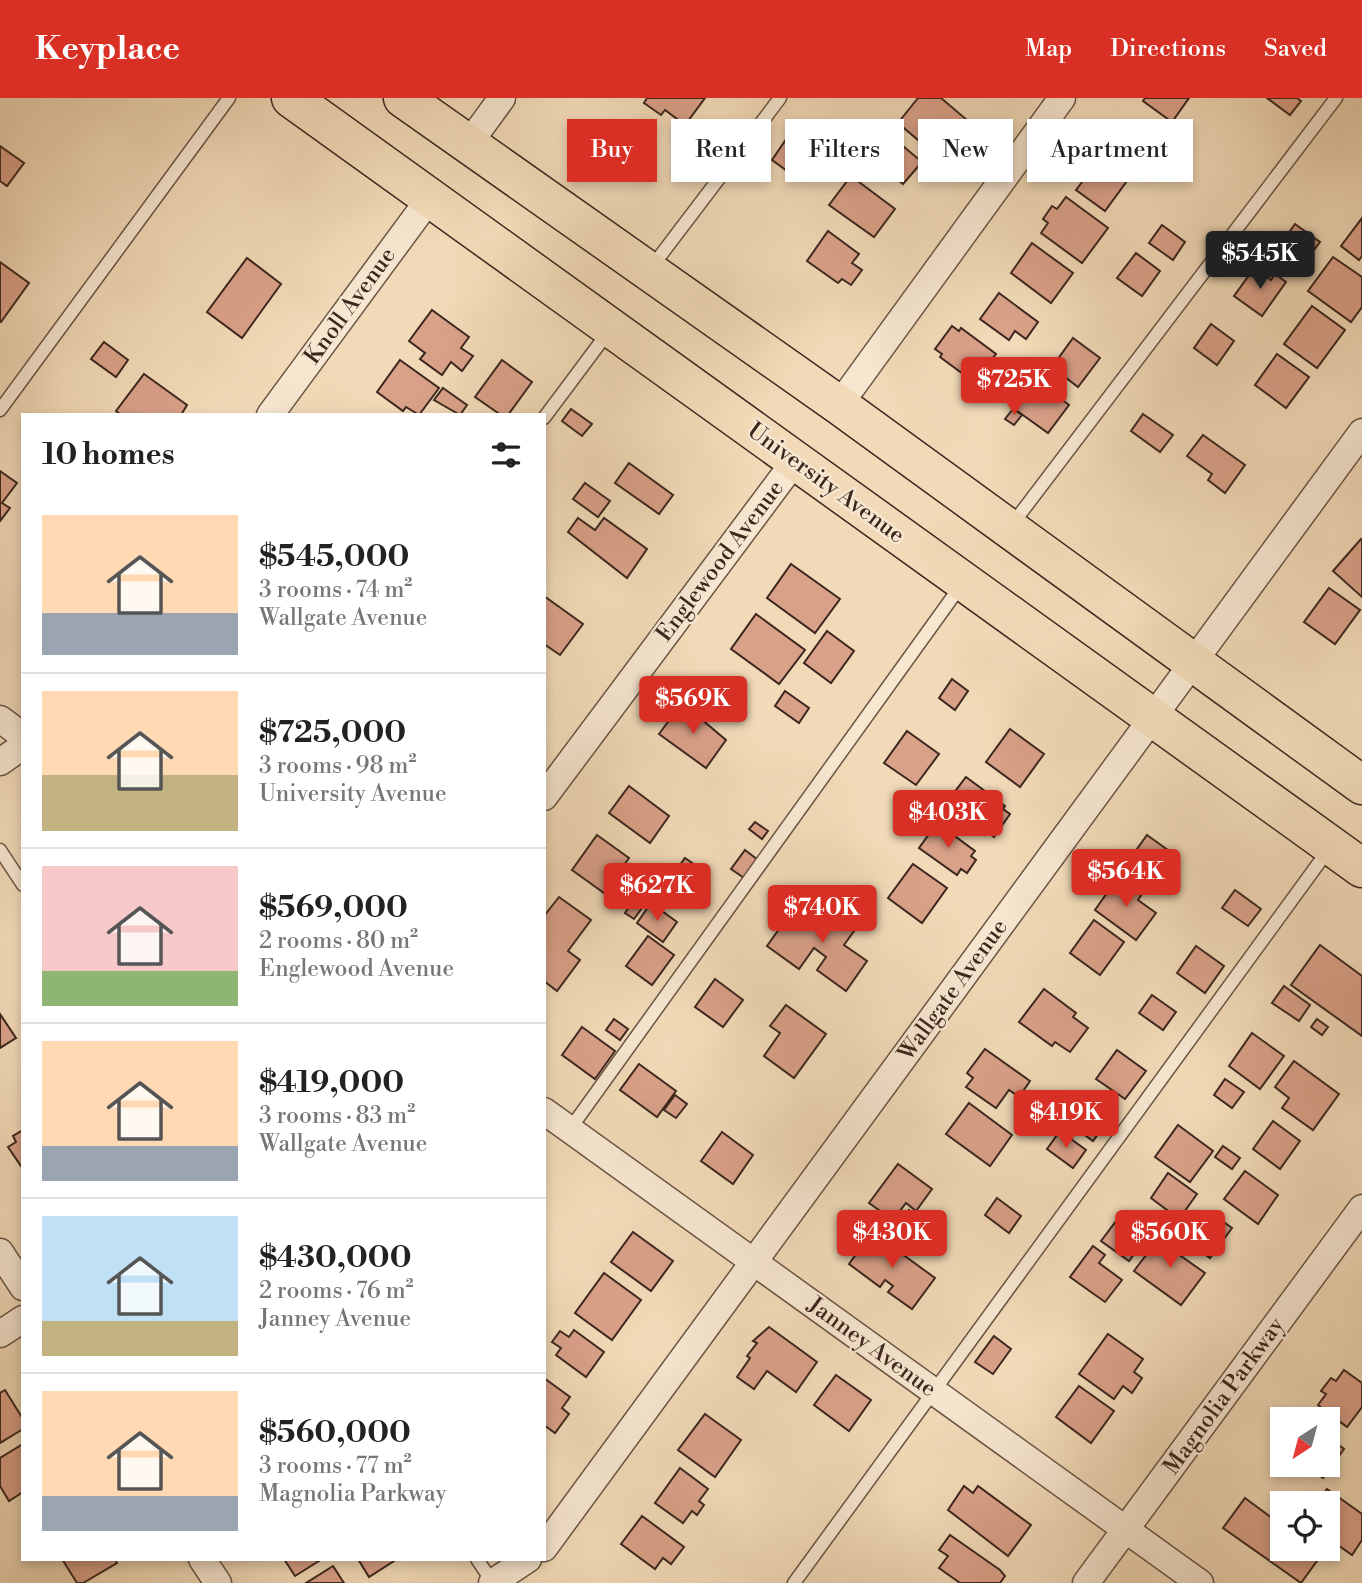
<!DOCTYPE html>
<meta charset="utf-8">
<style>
:root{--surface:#fff;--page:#f2f2f2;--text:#222;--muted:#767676;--line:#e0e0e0;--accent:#d93025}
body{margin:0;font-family:"Libre Bodoni",serif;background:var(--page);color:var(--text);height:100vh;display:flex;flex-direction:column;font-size:26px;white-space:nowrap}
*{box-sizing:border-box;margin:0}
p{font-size:23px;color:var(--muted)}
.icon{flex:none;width:38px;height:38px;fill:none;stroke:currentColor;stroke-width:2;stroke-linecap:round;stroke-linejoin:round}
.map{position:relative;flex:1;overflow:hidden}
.drawer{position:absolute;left:21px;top:315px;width:525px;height:1148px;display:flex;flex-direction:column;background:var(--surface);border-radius:0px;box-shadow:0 4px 10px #0003}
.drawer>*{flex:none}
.guide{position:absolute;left:567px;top:21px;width:665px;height:63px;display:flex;gap:14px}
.needle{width:46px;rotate:216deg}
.buttons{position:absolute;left:1270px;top:1309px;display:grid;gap:14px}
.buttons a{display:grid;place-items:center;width:70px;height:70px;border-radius:0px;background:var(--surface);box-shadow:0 4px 10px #0003;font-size:35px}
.price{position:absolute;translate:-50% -60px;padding:0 16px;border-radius:7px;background:var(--accent);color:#fff;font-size:23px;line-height:46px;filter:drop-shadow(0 2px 4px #0008)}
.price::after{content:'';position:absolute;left:50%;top:42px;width:21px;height:16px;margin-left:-10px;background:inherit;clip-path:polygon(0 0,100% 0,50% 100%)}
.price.current{background:#222;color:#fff}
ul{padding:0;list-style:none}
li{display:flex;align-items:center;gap:21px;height:175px;padding:0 21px}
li+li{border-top:2px solid var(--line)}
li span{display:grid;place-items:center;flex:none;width:196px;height:140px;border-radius:0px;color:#555}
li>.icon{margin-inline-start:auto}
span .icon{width:84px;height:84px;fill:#fffc;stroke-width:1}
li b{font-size:30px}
h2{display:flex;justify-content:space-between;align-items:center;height:84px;padding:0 21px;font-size:30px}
.chip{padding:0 24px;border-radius:0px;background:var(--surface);box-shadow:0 4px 10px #0003;font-size:24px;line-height:63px}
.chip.current{background:var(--accent);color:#fff}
header{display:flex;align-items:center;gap:42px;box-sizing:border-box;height:98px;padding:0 35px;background:var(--accent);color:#fff}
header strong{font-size:33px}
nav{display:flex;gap:38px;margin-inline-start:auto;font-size:24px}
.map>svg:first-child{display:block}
.building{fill:#daa189;stroke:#3c271e;stroke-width:2}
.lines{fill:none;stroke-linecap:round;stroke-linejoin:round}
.service-casing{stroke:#6a5444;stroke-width:15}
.minor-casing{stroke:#6a5444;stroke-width:29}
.primary-casing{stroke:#3c271e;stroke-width:41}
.service{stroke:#f7e7d1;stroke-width:12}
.minor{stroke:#f7e7d1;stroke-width:26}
.primary{stroke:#f2dab8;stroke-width:38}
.labels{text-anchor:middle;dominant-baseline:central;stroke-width:5;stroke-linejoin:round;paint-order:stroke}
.street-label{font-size:23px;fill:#3c271e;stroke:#f7e7d1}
</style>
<header>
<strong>Keyplace</strong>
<nav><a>Map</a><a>Directions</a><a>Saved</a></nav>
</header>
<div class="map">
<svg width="1362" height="1485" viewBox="0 0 1362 1485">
<rect width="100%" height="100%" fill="#f2dab8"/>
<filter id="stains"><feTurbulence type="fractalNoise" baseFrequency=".00286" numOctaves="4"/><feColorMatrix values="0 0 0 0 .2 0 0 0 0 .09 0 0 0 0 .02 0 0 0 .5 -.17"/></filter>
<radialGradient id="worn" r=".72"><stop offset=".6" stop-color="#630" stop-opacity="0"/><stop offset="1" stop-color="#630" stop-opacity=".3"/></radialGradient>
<!-- building -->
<g class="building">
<path d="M 647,0 L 705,0 L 685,27 L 665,12 L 661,17 L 644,5 Z"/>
<path d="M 918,0 L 941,0 L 967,22 L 937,58 L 898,25 Z"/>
<path d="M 1145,0 L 1189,0 L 1172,24 L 1143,3 Z"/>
<path d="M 1267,0 L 1297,0 L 1301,3 L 1290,17 Z"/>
<path d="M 891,38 L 922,64 L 903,86 L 872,60 Z"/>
<path d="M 787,40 L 817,62 L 801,83 L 772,62 Z"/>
<path d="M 0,48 L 24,65 L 7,88 L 0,83 Z"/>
<path d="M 1106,52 L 1135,72 L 1105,113 L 1076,92 Z"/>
<path d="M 851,78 L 895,111 L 874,139 L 829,107 Z"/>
<path d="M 1066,99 L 1108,130 L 1082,165 L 1041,135 L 1048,125 L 1043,121 L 1052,108 L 1057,111 Z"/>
<path d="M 1362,120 L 1362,158 L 1359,162 L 1341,148 Z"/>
<path d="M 1295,126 L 1320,144 L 1304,165 L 1280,147 Z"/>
<path d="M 1162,127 L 1185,144 L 1173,162 L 1149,145 Z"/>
<path d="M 828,133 L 859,156 L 852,165 L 862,172 L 851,187 L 842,181 L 838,185 L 807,163 Z"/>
<path d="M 1032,145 L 1073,175 L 1051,205 L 1011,175 Z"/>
<path d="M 1136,155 L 1160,173 L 1142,198 L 1117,180 Z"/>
<path d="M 1333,159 L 1362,179 L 1362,209 L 1351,224 L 1308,193 Z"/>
<path d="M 247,160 L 281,186 L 242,240 L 207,214 Z"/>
<path d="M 0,164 L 29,185 L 1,224 L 0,223 Z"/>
<path d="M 1255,169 L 1271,182 L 1275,176 L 1286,184 L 1262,218 L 1234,198 Z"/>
<path d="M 999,195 L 1038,224 L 1026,241 L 1015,233 L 1009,242 L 980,221 Z"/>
<path d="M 1312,208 L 1345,232 L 1317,270 L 1284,246 Z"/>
<path d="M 432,212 L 469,239 L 461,250 L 473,258 L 462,273 L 451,264 L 442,277 L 420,261 L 425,255 L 409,243 Z"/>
<path d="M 1211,226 L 1234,243 L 1217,267 L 1194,250 Z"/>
<path d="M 952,228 L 959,233 L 961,230 L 996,256 L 992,261 L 1005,270 L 992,288 L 978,278 L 974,284 L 940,259 L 942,256 L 935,251 Z"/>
<path d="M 1073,240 L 1100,260 L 1078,289 L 1052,269 Z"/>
<path d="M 104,244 L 128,262 L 116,279 L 91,261 Z"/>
<path d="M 1277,256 L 1309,279 L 1286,310 L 1255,287 Z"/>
<path d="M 400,262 L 439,290 L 419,317 L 406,309 L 403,313 L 377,294 Z"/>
<path d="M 502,262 L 532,284 L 508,317 L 501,317 L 475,299 Z"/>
<path d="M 144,276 L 187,307 L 181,317 L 121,317 L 116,313 Z"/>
<path d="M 1034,281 L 1069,307 L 1048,335 L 1013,310 Z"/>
<path d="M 443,290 L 467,307 L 460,317 L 434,302 Z"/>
<path d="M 571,311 L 592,326 L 582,338 L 562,323 Z"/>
<path d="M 1013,311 L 1022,317 L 1014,327 L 1005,321 Z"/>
<path d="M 1143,316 L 1173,337 L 1160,354 L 1131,333 Z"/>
<path d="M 1203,337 L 1245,367 L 1225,395 L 1208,382 L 1212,376 L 1187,358 Z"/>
<path d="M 629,365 L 673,397 L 659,416 L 615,385 Z"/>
<path d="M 0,373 L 17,385 L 2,405 L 10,410 L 0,423 Z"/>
<path d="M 585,385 L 610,403 L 598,419 L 573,401 Z"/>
<path d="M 578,420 L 595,432 L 604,420 L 647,451 L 627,480 L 568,434 Z"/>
<path d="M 1361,441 L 1362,442 L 1362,499 L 1333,473 Z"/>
<path d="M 791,466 L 840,501 L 815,535 L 767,500 Z"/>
<path d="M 1329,490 L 1360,512 L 1335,546 L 1304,524 Z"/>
<path d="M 544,498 L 583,526 L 560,557 L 544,546 Z"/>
<path d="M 756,516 L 805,552 L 779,586 L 731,551 Z"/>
<path d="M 827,533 L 854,553 L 831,585 L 804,565 Z"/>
<path d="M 952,581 L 968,593 L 955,612 L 939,600 Z"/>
<path d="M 785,593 L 809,610 L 799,625 L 775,608 Z"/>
<path d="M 682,605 L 726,642 L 706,670 L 659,636 Z"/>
<path d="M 1010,631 L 1044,656 L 1020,689 L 986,664 Z"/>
<path d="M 907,633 L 939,656 L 916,687 L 884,665 Z"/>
<path d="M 966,679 L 1005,708 L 1003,711 L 1010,716 L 994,739 L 986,733 L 984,737 L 944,708 Z"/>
<path d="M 629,688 L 669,718 L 650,745 L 609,715 Z"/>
<path d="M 755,724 L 768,733 L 762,741 L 749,731 Z"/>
<path d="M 937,725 L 975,753 L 971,758 L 976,762 L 967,775 L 961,771 L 957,777 L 919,750 Z"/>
<path d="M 597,737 L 629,760 L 604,795 L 572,772 Z"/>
<path d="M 1147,737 L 1179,760 L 1159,788 L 1127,765 Z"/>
<path d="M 745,752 L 758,762 L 744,780 L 731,771 Z"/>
<path d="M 685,760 L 708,776 L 692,799 L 669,782 Z"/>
<path d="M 913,766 L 947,790 L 922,825 L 888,800 Z"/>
<path d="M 1127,781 L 1144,793 L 1138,802 L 1156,815 L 1136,842 L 1095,812 L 1114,785 L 1120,790 Z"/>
<path d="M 1235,792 L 1261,811 L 1248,828 L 1222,810 Z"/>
<path d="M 559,799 L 591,822 L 568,853 L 580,862 L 557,893 L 544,883 L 544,818 Z"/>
<path d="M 633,803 L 642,810 L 634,821 L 625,815 Z"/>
<path d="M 651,805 L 677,824 L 663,844 L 637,825 Z"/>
<path d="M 838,805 L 862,822 L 844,847 L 867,863 L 846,893 L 817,872 L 826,859 L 814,850 L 799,871 L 767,848 L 792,813 L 819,832 Z"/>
<path d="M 1094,822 L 1124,844 L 1100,877 L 1070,855 Z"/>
<path d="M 648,838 L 674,857 L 652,887 L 626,868 Z"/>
<path d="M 1320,847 L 1362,878 L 1362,938 L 1291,887 Z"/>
<path d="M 1196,848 L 1224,868 L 1205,895 L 1177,875 Z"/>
<path d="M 715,881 L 743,902 L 723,929 L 695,909 Z"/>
<path d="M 1284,888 L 1310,907 L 1299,923 L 1272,905 Z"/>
<path d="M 1044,891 L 1076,915 L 1073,919 L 1088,930 L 1070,954 L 1055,944 L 1052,948 L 1019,924 Z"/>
<path d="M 1152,897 L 1176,914 L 1163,932 L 1139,915 Z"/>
<path d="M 786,907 L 826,936 L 794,980 L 764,958 L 780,935 L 770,928 Z"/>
<path d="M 0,916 L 16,940 L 0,950 Z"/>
<path d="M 614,921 L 628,931 L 620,942 L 606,932 Z"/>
<path d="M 1317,921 L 1328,929 L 1322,937 L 1311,929 Z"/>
<path d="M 582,929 L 615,953 L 595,981 L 562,957 Z"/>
<path d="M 1252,935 L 1284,958 L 1260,991 L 1229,968 Z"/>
<path d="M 985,951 L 1030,983 L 1019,999 L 1009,992 L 996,1010 L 966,989 L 973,980 L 967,975 Z"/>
<path d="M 1117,952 L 1146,973 L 1125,1001 L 1096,981 Z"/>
<path d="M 1294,963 L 1339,996 L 1313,1032 L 1282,1010 L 1289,1000 L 1275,989 Z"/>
<path d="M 639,966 L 676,993 L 657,1019 L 620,992 Z"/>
<path d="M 1225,981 L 1244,994 L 1232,1010 L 1214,997 Z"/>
<path d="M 675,997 L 687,1006 L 676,1020 L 664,1012 Z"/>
<path d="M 969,1005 L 1012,1037 L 990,1068 L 946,1036 Z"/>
<path d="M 1084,1009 L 1106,1025 L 1093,1043 L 1071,1027 Z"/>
<path d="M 1273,1023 L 1300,1043 L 1280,1071 L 1253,1051 Z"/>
<path d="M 1178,1027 L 1213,1053 L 1190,1084 L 1155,1059 Z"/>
<path d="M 23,1032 L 23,1071 L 8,1049 L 16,1044 L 13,1038 Z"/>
<path d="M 1060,1033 L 1086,1052 L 1073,1070 L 1047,1051 Z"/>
<path d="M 722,1034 L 753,1057 L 733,1086 L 701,1063 Z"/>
<path d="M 1223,1048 L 1240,1060 L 1232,1071 L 1215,1059 Z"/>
<path d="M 898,1066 L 932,1091 L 916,1113 L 906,1105 L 893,1122 L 869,1105 Z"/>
<path d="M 1245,1073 L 1278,1097 L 1258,1126 L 1224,1101 Z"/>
<path d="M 1168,1075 L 1197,1096 L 1179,1121 L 1151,1100 Z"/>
<path d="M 997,1100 L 1021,1118 L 1009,1135 L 985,1117 Z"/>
<path d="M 909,1112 L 921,1121 L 912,1133 L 900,1125 Z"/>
<path d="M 1200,1113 L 1212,1122 L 1215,1118 L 1232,1130 L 1210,1160 L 1181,1139 Z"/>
<path d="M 1123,1114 L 1150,1134 L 1129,1163 L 1101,1143 Z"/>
<path d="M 633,1134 L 673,1163 L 651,1193 L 611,1164 Z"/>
<path d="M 872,1134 L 935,1180 L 912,1211 L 888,1194 L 893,1188 L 885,1182 L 880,1189 L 849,1166 Z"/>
<path d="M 1162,1136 L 1185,1153 L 1181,1158 L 1205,1175 L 1181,1207 L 1134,1173 Z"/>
<path d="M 1093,1148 L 1105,1157 L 1099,1165 L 1122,1182 L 1105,1204 L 1070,1179 Z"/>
<path d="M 604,1175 L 641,1202 L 612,1242 L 575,1215 Z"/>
<path d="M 769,1229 L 817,1264 L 796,1294 L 767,1273 L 754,1291 L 737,1279 L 750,1260 L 747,1258 L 757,1245 L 753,1243 Z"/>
<path d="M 574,1232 L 604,1254 L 586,1279 L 556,1257 L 561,1250 L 552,1244 L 560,1233 L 569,1239 Z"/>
<path d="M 1108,1236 L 1143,1261 L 1134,1274 L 1142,1280 L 1132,1295 L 1123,1288 L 1114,1301 L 1079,1276 Z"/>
<path d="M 994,1238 L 1011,1251 L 993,1276 L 975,1264 Z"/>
<path d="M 1344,1272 L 1362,1285 L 1362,1309 L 1347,1329 L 1318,1307 L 1326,1296 L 1321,1293 L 1331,1280 L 1336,1283 Z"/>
<path d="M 836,1277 L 871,1302 L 849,1333 L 814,1307 Z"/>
<path d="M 544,1280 L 570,1299 L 562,1310 L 569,1316 L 555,1335 L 544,1327 Z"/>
<path d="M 1079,1288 L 1114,1313 L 1091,1345 L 1056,1319 Z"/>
<path d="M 5,1292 L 23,1321 L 23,1331 L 0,1345 L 0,1295 Z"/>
<path d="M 705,1316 L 741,1342 L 715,1379 L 678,1352 Z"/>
<path d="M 1328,1339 L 1344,1351 L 1323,1380 L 1304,1367 L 1328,1367 Z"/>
<path d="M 23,1346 L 23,1394 L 9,1403 L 0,1388 L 0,1360 Z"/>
<path d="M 680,1370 L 708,1391 L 699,1403 L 704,1407 L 697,1417 L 692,1413 L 683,1425 L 655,1405 Z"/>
<path d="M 964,1388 L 973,1395 L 978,1388 L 1031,1427 L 1008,1458 L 948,1412 Z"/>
<path d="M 1327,1391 L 1362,1416 L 1362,1442 L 1352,1457 L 1328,1440 L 1328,1405 L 1317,1405 Z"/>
<path d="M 1245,1400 L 1283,1428 L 1283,1451 L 1315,1451 L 1322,1456 L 1301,1485 L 1223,1430 Z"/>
<path d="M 642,1418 L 684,1449 L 671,1466 L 663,1460 L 655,1471 L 621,1446 Z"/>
<path d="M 950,1437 L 1000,1472 L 1005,1478 L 1000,1485 L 960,1485 L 939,1470 L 948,1458 L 939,1452 Z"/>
<path d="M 62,1461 L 115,1461 L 117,1465 L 83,1485 L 77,1485 Z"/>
<path d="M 284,1461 L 322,1461 L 295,1478 Z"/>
<path d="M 358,1461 L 397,1461 L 369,1479 Z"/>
<path d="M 333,1468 L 344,1485 L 306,1485 Z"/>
</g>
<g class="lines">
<defs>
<g id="service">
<path d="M 651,170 L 780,0"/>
<path d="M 0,312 L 229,0"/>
<path d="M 544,320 L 609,233"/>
<path d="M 1011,428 L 1336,0"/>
<path d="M 0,752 L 23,787"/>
<path d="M 570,1031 L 962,486"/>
<path d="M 477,1461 L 493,1485"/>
<path d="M 794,1485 L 1329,751"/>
</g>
<g id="minor">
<path d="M 470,44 L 502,0"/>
<path d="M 839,307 L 1062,0"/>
<path d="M 270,317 L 430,100"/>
<path d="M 0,621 L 23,638"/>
<path d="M 0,664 L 23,648"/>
<path d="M 544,699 L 795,363"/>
<path d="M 544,1013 L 1200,1485"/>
<path d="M 0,1154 L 23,1189"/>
<path d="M 0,1236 L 23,1221"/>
<path d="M 544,1450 L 1362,334"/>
<path d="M 202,1461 L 218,1485"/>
<path d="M 492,1485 L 528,1461"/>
<path d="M 1086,1485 L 1362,1110"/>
</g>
<g id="primary">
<path d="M 291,0 L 1362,770"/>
<path d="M 403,0 L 839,307 L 1362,687"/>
</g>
</defs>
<!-- service casing -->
<use href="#service" class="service-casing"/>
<!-- minor casing -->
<use href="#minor" class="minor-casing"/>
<!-- primary casing -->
<use href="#primary" class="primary-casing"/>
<!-- service -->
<use href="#service" class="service"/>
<!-- minor -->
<use href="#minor" class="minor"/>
<!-- primary -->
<use href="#primary" class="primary"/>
</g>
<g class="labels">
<!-- street labels -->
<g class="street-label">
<text transform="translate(350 208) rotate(-54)">Knoll Avenue</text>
<text transform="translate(826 385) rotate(36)">University Avenue</text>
<text transform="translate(720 463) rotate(-53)">Englewood Avenue</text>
<text transform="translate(953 892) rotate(-54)">Wallgate Avenue</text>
<text transform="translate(872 1249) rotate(36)">Janney Avenue</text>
<text transform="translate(1224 1298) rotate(-54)">Magnolia Parkway</text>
</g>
</g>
<rect width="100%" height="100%" filter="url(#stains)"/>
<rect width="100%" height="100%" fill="url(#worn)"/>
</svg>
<div class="buttons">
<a><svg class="needle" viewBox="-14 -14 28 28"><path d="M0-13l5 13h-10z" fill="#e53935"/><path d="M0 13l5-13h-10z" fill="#767676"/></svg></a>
<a><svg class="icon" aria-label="locate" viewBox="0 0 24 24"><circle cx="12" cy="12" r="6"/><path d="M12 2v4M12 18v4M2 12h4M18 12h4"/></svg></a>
</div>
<b class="price current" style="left:1260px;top:193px">$545K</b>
<b class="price" style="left:1014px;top:319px">$725K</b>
<b class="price" style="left:693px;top:638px">$569K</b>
<b class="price" style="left:948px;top:752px">$403K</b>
<b class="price" style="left:1126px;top:811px">$564K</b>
<b class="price" style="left:657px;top:825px">$627K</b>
<b class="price" style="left:822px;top:847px">$740K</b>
<b class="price" style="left:1066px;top:1052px">$419K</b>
<b class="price" style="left:892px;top:1172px">$430K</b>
<b class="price" style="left:1170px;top:1172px">$560K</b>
<div class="guide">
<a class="chip current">Buy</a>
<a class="chip">Rent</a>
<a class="chip">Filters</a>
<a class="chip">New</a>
<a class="chip">Apartment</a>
</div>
<section class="drawer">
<h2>10 homes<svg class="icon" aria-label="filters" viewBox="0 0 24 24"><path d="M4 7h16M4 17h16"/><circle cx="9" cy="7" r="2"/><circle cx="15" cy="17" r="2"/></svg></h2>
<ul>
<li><span style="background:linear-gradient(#ffd9b3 70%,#9aa5b1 0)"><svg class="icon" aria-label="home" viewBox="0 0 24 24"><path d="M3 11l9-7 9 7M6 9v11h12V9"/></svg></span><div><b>$545,000</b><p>3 rooms · 74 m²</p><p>Wallgate Avenue</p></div></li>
<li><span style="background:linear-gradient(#ffd9b3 60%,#c2b280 0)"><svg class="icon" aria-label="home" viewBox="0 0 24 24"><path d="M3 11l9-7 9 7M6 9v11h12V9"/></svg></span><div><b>$725,000</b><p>3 rooms · 98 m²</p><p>University Avenue</p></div></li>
<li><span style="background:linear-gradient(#f6c9c9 75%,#8fb573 0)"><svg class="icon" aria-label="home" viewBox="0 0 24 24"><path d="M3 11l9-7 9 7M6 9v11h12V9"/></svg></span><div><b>$569,000</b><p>2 rooms · 80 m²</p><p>Englewood Avenue</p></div></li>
<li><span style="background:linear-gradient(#ffd9b3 75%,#9aa5b1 0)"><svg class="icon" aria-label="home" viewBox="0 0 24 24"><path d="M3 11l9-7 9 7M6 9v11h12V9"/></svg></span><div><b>$419,000</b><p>3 rooms · 83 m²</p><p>Wallgate Avenue</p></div></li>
<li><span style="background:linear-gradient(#bfe0f5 75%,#c2b280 0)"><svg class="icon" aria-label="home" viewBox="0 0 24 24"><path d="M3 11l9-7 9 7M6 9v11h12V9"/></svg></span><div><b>$430,000</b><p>2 rooms · 76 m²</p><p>Janney Avenue</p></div></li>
<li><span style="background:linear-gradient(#ffd9b3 75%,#9aa5b1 0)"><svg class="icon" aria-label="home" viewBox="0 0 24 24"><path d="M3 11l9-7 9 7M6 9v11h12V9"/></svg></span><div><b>$560,000</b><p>3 rooms · 77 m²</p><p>Magnolia Parkway</p></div></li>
</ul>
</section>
</div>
